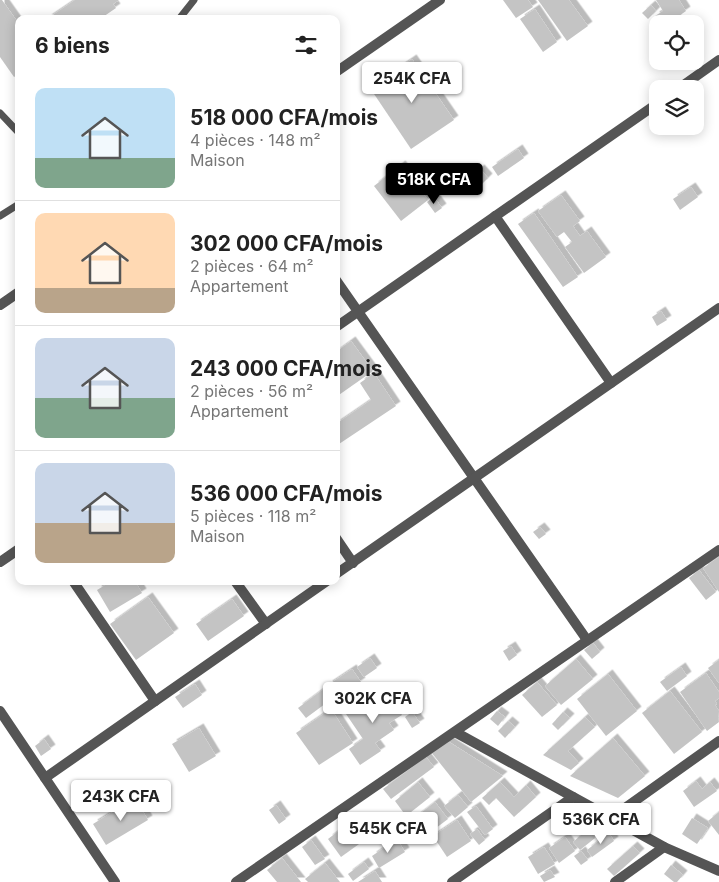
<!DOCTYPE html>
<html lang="fr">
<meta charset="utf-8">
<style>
:root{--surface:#fff;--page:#f6f6f6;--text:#222;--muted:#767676;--line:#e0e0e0;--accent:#000}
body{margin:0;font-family:Inter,sans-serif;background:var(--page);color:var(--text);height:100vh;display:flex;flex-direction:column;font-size:19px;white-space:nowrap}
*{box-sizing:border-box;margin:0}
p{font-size:16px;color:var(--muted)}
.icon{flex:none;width:28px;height:28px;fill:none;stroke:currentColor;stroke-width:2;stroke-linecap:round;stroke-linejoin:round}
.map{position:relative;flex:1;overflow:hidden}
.panel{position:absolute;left:15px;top:15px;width:325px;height:570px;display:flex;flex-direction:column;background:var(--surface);border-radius:10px;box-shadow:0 2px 12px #0003}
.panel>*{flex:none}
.buttons{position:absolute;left:649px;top:15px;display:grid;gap:10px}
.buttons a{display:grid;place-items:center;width:55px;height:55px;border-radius:10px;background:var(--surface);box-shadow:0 2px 12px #0003;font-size:25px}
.price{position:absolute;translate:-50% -42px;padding:0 11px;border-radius:5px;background:#fff;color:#222;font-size:16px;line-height:32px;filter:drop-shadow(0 1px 2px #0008)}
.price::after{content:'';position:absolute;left:50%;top:30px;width:15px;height:11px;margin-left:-8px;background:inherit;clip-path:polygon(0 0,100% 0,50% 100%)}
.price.active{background:var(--accent);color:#fff}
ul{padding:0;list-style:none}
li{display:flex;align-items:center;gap:15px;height:125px;padding:0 20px}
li+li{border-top:1px solid var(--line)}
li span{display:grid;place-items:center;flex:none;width:140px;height:100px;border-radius:10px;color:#555}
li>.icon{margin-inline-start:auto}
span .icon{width:60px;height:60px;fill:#fffc;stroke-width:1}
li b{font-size:21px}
h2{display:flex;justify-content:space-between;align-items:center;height:60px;padding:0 20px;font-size:21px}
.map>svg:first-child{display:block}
.building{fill:#c4c4c4;filter:url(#shadow)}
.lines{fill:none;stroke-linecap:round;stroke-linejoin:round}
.lane{stroke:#555;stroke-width:7}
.street{stroke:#555;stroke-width:10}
</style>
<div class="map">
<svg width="719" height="882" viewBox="0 0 719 882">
<defs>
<filter id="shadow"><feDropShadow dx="4.5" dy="-4.5" stdDeviation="0" flood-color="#0004"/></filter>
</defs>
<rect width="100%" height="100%" fill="#fff"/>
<!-- building -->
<g class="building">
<path d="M 0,0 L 2,0 L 19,24 L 19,74 L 14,77 L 0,57 Z"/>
<path d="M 75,0 L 119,0 L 113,4 L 116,8 L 100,19 L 47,19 Z"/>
<path d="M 503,0 L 528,0 L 533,7 L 516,18 Z"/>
<path d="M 538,0 L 569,0 L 588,26 L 567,41 Z"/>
<path d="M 656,0 L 679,0 L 686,11 L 676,18 L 679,23 L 677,24 L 659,24 L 655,16 L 663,11 Z"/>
<path d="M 651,5 L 656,11 L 648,19 L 642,13 Z"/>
<path d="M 535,9 L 557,42 L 543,52 L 520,19 Z"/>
<path d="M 412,59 L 454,120 L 411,149 L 370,88 Z"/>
<path d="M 518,149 L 524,158 L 498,176 L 492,167 Z"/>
<path d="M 401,165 L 428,200 L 401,221 L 374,186 Z"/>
<path d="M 480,169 L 488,178 L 482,184 L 474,175 Z"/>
<path d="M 691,187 L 698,197 L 680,210 L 673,199 Z"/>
<path d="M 561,195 L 580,221 L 573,226 L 580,236 L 587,231 L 606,257 L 584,273 L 565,247 L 572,242 L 564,232 L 557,237 L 538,211 Z"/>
<path d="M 434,197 L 442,208 L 435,213 L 427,202 Z"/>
<path d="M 534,213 L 578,277 L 563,287 L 518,224 Z"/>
<path d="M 661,311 L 667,320 L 657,326 L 652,317 Z"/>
<path d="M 351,341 L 373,371 L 336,397 L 336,352 Z"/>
<path d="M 374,373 L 396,406 L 336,446 L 336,424 L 371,400 L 360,383 Z"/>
<path d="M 540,527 L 546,534 L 539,539 L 533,532 Z"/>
<path d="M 719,557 L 719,592 L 703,568 Z"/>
<path d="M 699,570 L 716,592 L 706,600 L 689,578 Z"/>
<path d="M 112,581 L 135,581 L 142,593 L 110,612 L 97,590 Z"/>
<path d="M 148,597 L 174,633 L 136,660 L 110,624 Z"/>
<path d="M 232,599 L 244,616 L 208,641 L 196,624 Z"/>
<path d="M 593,643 L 600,652 L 592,659 L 584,650 Z"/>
<path d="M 511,646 L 517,655 L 509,661 L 503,651 Z"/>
<path d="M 370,658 L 377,668 L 364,677 L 357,667 Z"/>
<path d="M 576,659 L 593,679 L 561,705 L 545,686 Z"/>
<path d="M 719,660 L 719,683 L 708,668 Z"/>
<path d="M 681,667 L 687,676 L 667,691 L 660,682 Z"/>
<path d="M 352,669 L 361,682 L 337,698 L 328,685 Z"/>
<path d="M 706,673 L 719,692 L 719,698 L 715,701 L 717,704 L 715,705 L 719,711 L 718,718 L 719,722 L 707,731 L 680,692 Z"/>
<path d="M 608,674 L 637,711 L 606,736 L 577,699 Z"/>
<path d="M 537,682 L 557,705 L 542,717 L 522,695 Z"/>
<path d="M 195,684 L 202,695 L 183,708 L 175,697 Z"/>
<path d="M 325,688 L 333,698 L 306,718 L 298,708 Z"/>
<path d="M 384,688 L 402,715 L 389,723 L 394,730 L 375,743 L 381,751 L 360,765 L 349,749 L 363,739 L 346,714 Z"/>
<path d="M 670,691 L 702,732 L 674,754 L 642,713 Z"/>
<path d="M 331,709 L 353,743 L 319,765 L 296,733 Z"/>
<path d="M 497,711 L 505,717 L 498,726 L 490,719 Z"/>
<path d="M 412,712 L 420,723 L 412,728 L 405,717 Z"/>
<path d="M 563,712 L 570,718 L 558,730 L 552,724 Z"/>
<path d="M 585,717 L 595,727 L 568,751 L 579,763 L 571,770 L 543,755 Z"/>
<path d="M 508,721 L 515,727 L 505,738 L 498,731 Z"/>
<path d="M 199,728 L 216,756 L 189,772 L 172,744 Z"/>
<path d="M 613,738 L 645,776 L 618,798 L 570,776 Z"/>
<path d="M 44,739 L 51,749 L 41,756 L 35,746 Z"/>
<path d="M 449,742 L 503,776 L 471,802 L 431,752 Z"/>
<path d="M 426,757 L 434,767 L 391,799 L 383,789 Z"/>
<path d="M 696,781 L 702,789 L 710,782 L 717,791 L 694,807 L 683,791 Z"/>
<path d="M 418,782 L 430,797 L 406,816 L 395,801 Z"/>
<path d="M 500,782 L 514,797 L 526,785 L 536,797 L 514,817 L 496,798 L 489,805 L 482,798 Z"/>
<path d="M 458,795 L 468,807 L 455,818 L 444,806 Z"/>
<path d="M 135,798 L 148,820 L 106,845 L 93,824 Z"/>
<path d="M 435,802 L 448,819 L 424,837 L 412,820 Z"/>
<path d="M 276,805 L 286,819 L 279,824 L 269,810 Z"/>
<path d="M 476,806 L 493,829 L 485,835 L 467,812 Z"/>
<path d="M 719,812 L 719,835 L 708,821 Z"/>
<path d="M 692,818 L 708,828 L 697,844 L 682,834 Z"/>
<path d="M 457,820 L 471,841 L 447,857 L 433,836 Z"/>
<path d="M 345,826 L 359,844 L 341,857 L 328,839 Z"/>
<path d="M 477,829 L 485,840 L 479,845 L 470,834 Z"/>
<path d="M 588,829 L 595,838 L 580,850 L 573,842 Z"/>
<path d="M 609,833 L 614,841 L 592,857 L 587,850 Z"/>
<path d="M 565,837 L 575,851 L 559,863 L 549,848 Z"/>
<path d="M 397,839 L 405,852 L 379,868 L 372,856 Z"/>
<path d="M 311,840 L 325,859 L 315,865 L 302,847 Z"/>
<path d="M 633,846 L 640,853 L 614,876 L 607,869 Z"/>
<path d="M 544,847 L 555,864 L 538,874 L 528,857 Z"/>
<path d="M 581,851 L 588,860 L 581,865 L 574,856 Z"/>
<path d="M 282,858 L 301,882 L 277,882 L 267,870 Z"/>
<path d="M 364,862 L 369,869 L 353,881 L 348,874 Z"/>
<path d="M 325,863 L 340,882 L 308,882 L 305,879 Z"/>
<path d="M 671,865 L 683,875 L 677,882 L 674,882 L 664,874 Z"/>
<path d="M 550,870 L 555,877 L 544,882 L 540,876 Z"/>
<path d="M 375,871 L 382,882 L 358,882 Z"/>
</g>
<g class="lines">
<!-- lane -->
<g class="lane">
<path d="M 179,19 L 194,0"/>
<path d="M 0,113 L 19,133"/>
<path d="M 0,216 L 19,204"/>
</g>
<!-- street -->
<g class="street">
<path d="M 336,72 L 440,0"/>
<path d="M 678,89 L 719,60"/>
<path d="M 495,216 L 611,383"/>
<path d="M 336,280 L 587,640"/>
<path d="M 0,305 L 19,292"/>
<path d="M 336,327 L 658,103"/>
<path d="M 336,538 L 353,563"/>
<path d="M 0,562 L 19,549"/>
<path d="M 336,574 L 719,308"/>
<path d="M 73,581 L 155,701"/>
<path d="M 235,581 L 266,624"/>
<path d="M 0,711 L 115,882"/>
<path d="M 455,732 L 664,847 L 719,871"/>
<path d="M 45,778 L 327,581"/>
<path d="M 611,818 L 719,741"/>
<path d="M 236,882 L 719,550"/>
<path d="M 452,882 L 573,797"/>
<path d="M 615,882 L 664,847"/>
</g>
</g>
</svg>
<div class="buttons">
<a><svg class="icon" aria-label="locate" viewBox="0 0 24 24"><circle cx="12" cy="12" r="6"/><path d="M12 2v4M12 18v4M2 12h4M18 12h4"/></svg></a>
<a><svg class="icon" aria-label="layers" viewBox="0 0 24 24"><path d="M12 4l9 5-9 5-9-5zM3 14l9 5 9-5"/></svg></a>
</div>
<b class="price" style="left:412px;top:104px">254K CFA</b>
<b class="price active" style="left:434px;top:205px">518K CFA</b>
<b class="price" style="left:373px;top:724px">302K CFA</b>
<b class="price" style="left:121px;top:822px">243K CFA</b>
<b class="price" style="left:601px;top:845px">536K CFA</b>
<b class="price" style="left:388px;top:854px">545K CFA</b>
<section class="panel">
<h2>6 biens<svg class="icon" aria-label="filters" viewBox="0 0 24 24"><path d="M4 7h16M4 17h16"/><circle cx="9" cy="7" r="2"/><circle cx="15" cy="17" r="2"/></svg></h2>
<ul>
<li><span style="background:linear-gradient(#bfe0f5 70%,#7fa58c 0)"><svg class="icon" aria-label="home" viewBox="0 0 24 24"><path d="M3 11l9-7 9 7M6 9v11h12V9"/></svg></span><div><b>518 000 CFA/mois</b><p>4 pièces · 148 m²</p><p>Maison</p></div></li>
<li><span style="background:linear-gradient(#ffd9b3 75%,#b9a48a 0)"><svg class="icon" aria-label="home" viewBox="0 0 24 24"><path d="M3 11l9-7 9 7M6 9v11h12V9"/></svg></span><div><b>302 000 CFA/mois</b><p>2 pièces · 64 m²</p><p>Appartement</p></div></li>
<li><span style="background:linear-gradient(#c9d6e8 60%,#7fa58c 0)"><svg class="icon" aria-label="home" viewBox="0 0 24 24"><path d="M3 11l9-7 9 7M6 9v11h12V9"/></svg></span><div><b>243 000 CFA/mois</b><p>2 pièces · 56 m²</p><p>Appartement</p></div></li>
<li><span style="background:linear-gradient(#c9d6e8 60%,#b9a48a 0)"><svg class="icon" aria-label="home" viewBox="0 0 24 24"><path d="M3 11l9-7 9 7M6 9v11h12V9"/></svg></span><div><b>536 000 CFA/mois</b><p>5 pièces · 118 m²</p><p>Maison</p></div></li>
</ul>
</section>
</div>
